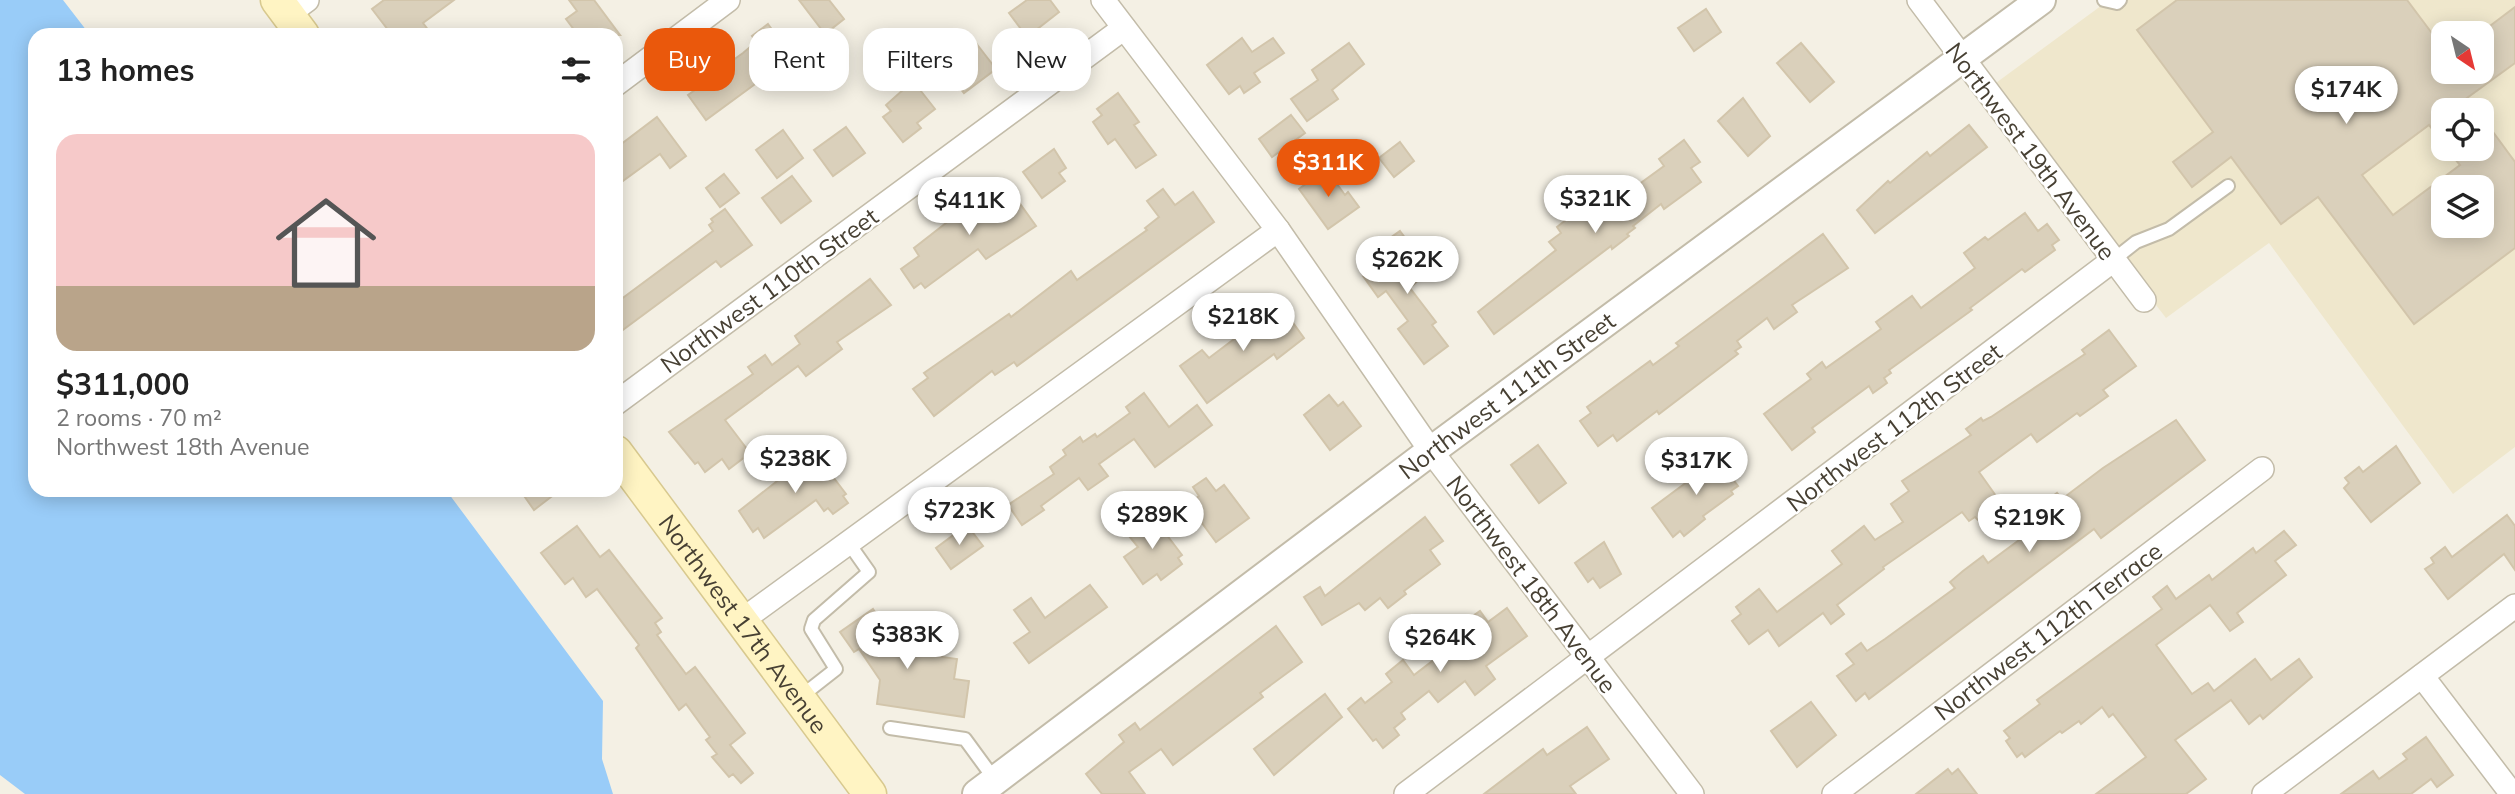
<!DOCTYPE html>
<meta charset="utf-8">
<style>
:root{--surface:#fff;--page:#f6f6f6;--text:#222;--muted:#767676;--line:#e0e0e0;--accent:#ea580c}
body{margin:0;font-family:Mulish,sans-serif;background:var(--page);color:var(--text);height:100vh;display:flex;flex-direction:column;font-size:26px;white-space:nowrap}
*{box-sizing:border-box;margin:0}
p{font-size:23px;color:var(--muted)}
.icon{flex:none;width:38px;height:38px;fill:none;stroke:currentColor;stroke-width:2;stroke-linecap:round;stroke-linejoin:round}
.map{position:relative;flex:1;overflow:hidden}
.sheet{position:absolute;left:28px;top:28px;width:595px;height:469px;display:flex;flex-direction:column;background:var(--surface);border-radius:21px;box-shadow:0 4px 18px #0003}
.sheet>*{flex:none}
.hud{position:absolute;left:644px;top:28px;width:665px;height:63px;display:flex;gap:14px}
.needle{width:46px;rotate:145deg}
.fabs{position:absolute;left:2431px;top:21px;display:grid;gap:14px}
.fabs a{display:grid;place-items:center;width:63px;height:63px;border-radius:14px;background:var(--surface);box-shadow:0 4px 18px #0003;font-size:35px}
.price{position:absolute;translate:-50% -60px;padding:0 16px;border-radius:24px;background:#fff;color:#222;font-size:23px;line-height:46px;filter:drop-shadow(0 2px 4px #0008)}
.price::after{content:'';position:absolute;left:50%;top:42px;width:21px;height:16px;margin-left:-10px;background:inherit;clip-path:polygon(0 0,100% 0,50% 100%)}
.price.current{background:var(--accent);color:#fff}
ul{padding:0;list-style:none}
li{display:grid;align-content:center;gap:14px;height:371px;padding:0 28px}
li+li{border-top:2px solid var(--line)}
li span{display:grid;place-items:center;height:217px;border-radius:21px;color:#555}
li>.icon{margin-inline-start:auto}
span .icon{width:126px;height:126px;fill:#fffc;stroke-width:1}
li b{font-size:30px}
h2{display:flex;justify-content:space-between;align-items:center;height:84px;padding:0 28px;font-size:30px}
.tag{padding:0 24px;border-radius:21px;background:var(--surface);box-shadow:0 4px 18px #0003;font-size:24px;line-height:63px}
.tag.current{background:var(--accent);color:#fff}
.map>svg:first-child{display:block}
.education{fill:#efe7cc;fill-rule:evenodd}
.water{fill:#99ccf8}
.building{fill:#dad0bb;stroke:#d2c5ab;stroke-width:2;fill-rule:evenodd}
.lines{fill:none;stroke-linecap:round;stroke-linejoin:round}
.service-casing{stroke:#c3bca9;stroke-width:16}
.minor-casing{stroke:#c3bca9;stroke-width:26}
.tertiary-casing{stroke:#c3bca9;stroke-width:32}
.secondary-casing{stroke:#d8c98f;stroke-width:35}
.service{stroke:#fff;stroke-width:12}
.minor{stroke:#fff;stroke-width:23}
.tertiary{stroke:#fff;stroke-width:28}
.secondary{stroke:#fff4c3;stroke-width:32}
.labels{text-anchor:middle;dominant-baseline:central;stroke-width:5;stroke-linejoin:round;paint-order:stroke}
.street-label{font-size:24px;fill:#474033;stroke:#fff}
</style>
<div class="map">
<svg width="2515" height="794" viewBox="0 0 2515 794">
<rect width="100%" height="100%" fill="#f4f0e4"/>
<!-- education -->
<path class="education" d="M 2109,0 L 2515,0 L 2515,447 L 2453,494 L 2269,243 L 2166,318 L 1989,88 ZM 2443,33 L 2482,33 L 2482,72 L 2443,72 ZM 2443,110 L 2482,110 L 2482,149 L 2443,149 ZM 2443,187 L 2482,187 L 2482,226 L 2443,226 Z"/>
<!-- water -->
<path class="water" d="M 0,0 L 63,0 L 90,35 L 35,35 L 35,490 L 446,490 L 603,701 L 602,759 L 613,794 L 25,794 L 0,775 Z"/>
<!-- building -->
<g class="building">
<path d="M 384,0 L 454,0 L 423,23 L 432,35 L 392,35 L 372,9 Z"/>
<path d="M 569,0 L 594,0 L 620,35 L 578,35 L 566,19 L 577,11 Z"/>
<path d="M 799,0 L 829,0 L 844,19 L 825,34 Z"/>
<path d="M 1027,0 L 1050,0 L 1059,12 L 1027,37 L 1009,13 Z"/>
<path d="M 2177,0 L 2407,0 L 2443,48 L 2443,72 L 2482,72 L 2482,32 L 2515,7 L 2515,63 L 2467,98 L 2476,110 L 2443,110 L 2443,143 L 2429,125 L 2362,175 L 2393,215 L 2460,165 L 2447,149 L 2482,149 L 2482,117 L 2515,162 L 2515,248 L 2414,324 L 2318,197 L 2281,224 L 2231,157 L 2192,187 L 2173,162 L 2213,132 L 2137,30 ZM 2443,187 L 2482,187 L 2482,226 L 2443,226 Z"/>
<path d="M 1706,9 L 1721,32 L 1694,51 L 1678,28 Z"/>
<path d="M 768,24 L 789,53 L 780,59 L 785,66 L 765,82 L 762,79 L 706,120 L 688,95 L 695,90 L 691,84 L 705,74 L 708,78 L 743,53 L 756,42 L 752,36 Z"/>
<path d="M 969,34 L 996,69 L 964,93 L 930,51 L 943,41 L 949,49 Z"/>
<path d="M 1242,38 L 1252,52 L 1273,38 L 1284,53 L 1254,73 L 1260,82 L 1244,93 L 1240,86 L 1229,94 L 1207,65 Z"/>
<path d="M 1349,43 L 1364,64 L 1332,90 L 1338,99 L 1307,121 L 1291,99 L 1318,80 L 1312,70 Z"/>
<path d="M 1801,43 L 1834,82 L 1810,102 L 1777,63 Z"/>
<path d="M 913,81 L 935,109 L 917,123 L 921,128 L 903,142 L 883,117 L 891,111 L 886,105 Z"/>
<path d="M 1118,93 L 1139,122 L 1134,125 L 1156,155 L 1136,168 L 1115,139 L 1108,144 L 1093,122 L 1102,115 L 1097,109 Z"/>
<path d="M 1743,98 L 1770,136 L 1748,156 L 1718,121 Z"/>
<path d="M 1291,115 L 1305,133 L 1272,157 L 1259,139 Z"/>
<path d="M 657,117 L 686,156 L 670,168 L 660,154 L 616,186 L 616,148 Z"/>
<path d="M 1969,125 L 1987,147 L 1875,233 L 1857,210 L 1888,181 L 1890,183 L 1927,152 L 1930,156 Z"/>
<path d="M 846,127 L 865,153 L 833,176 L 814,150 Z"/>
<path d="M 783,130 L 803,158 L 777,178 L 756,150 Z"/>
<path d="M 1684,140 L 1700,162 L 1691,168 L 1701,182 L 1664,209 L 1661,204 L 1633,226 L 1635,228 L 1627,234 L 1629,236 L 1612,249 L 1611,246 L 1494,334 L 1478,312 L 1556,250 L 1549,242 L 1561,233 L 1557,227 L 1593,199 L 1596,203 L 1614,190 L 1620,198 L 1664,166 L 1659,159 Z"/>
<path d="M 1400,142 L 1414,161 L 1394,177 L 1379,158 Z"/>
<path d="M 1054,149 L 1066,168 L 1059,173 L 1065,181 L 1042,198 L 1023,172 Z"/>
<path d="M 1326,169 L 1345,195 L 1348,192 L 1359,207 L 1328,229 L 1299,189 Z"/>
<path d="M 724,174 L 739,193 L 720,207 L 706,188 Z"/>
<path d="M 792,176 L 811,201 L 781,223 L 762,198 Z"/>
<path d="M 995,185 L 1012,206 L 1018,201 L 1036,226 L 986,259 L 978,249 L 925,288 L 921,283 L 914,288 L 901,269 L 919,256 L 914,248 Z"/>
<path d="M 1163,189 L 1175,205 L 1193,192 L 1214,222 L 1017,366 L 1014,362 L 995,375 L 992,371 L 934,416 L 913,389 L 928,378 L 924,373 L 1009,314 L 1011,317 L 1071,271 L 1077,280 L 1147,230 L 1145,228 L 1159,217 L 1147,201 Z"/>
<path d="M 725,209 L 752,245 L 721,267 L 716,261 L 616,335 L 616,303 L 713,231 L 709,225 L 713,222 L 711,219 Z"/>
<path d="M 2025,213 L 2038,231 L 2047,224 L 2059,240 L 2052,245 L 2055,250 L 2025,272 L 2022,269 L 1970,308 L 1972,310 L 1889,370 L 1891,373 L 1884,378 L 1887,383 L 1873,393 L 1869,386 L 1812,428 L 1815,432 L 1792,450 L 1764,414 L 1811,379 L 1807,374 L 1822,362 L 1826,368 L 1881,329 L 1876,322 L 1912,296 L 1921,308 L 1975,268 L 1964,253 L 1985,237 L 1988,240 Z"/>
<path d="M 1400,231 L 1429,270 L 1410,288 L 1436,322 L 1432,325 L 1448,346 L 1424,364 L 1398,329 L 1408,321 L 1386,291 L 1378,297 L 1363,276 L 1392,256 L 1385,247 L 1389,244 L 1386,241 Z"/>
<path d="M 1823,234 L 1848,268 L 1792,305 L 1797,312 L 1774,329 L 1767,318 L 1737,341 L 1741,347 L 1735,351 L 1738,354 L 1659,414 L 1657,411 L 1617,441 L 1613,435 L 1598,446 L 1580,421 L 1591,413 L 1587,407 L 1650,361 L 1653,365 L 1679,346 L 1676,343 Z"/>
<path d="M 870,279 L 891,305 L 837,342 L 842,349 L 806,376 L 798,366 L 725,420 L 750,453 L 729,469 L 722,459 L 705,472 L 698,462 L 695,464 L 669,432 L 753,374 L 748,367 L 765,355 L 772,365 L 800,344 L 795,336 Z"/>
<path d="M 1268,303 L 1276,314 L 1283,309 L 1304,338 L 1277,359 L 1274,354 L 1207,403 L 1180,366 L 1202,350 L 1209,358 L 1254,324 L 1249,318 Z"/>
<path d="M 2109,330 L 2136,366 L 2103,390 L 2108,396 L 2080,416 L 2077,413 L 2037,442 L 2031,434 L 1979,472 L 2001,503 L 1978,520 L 1975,517 L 1969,521 L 1962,512 L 1883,567 L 1884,569 L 1837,605 L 1844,614 L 1831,624 L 1823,613 L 1779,646 L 1768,630 L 1749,644 L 1732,621 L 1741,614 L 1736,607 L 1759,589 L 1777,612 L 1842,564 L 1832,551 L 1864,526 L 1875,540 L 1903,522 L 1891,504 L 1909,491 L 1902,481 L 1971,435 L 1966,429 L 1981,418 L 1983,421 L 1991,417 L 2085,354 L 2082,350 Z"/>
<path d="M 1144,393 L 1169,427 L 1197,405 L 1212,425 L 1155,467 L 1134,439 L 1099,464 L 1108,476 L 1088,490 L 1079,478 L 1041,506 L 1044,510 L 1022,525 L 1008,505 L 1054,474 L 1050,467 L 1066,455 L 1063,450 L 1080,437 L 1083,442 L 1095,434 L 1097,437 L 1130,413 L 1126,407 Z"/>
<path d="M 1329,395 L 1338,406 L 1343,402 L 1361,426 L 1330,450 L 1304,415 Z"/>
<path d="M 2176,420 L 2205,460 L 2101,538 L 2094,529 L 1869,699 L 1865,693 L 1856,701 L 1837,676 L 1854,664 L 1846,654 L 1861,643 L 1867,651 L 1885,639 L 1955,588 L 1950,582 L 1963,571 L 1983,556 L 1988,563 L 2034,529 L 2025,518 L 2057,493 L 2062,499 L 2103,468 Z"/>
<path d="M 1538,445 L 1566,483 L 1539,503 L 1511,465 Z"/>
<path d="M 2396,446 L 2420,483 L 2371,522 L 2344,488 L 2349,483 L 2345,478 L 2359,467 L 2363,472 Z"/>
<path d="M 811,448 L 846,494 L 843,496 L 848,503 L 833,514 L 828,508 L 824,511 L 816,500 L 764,538 L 758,528 L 753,532 L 739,511 L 795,467 L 792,463 Z"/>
<path d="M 1712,452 L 1738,486 L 1731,491 L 1733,494 L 1703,516 L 1705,519 L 1684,536 L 1680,531 L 1673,537 L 1652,508 L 1695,476 L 1690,469 Z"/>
<path d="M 1206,478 L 1216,491 L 1224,485 L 1249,518 L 1216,542 L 1188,504 L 1199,496 L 1193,487 Z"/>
<path d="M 520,490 L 560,490 L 534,510 Z"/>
<path d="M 1150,513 L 1182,555 L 1178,558 L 1182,564 L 1161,580 L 1157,574 L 1143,584 L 1124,557 L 1138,547 L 1129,536 L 1135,532 L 1131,527 Z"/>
<path d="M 2507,515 L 2515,526 L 2515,570 L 2504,554 L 2448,599 L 2425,569 L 2434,563 L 2431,558 L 2445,547 L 2452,557 Z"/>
<path d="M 1425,517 L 1443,541 L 1430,550 L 1440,564 L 1404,591 L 1406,594 L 1388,608 L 1380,598 L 1365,610 L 1359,603 L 1322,625 L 1304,597 L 1320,587 L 1325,596 Z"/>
<path d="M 967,525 L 983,546 L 951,569 L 936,548 Z"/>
<path d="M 577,526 L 600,557 L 609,550 L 662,618 L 655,623 L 661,632 L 657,635 L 686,674 L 695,667 L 745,733 L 730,745 L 753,773 L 741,783 L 733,774 L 729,777 L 712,757 L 717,754 L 706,740 L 710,737 L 686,704 L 679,710 L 636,648 L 639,645 L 597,589 L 586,597 L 573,578 L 565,584 L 541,553 Z"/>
<path d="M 2284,531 L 2296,545 L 2275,561 L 2286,575 L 2237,613 L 2243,622 L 2230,631 L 2210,605 L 2156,645 L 2192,694 L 2208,683 L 2214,691 L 2255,659 L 2271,680 L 2299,659 L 2312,677 L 2263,719 L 2260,715 L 2249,724 L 2231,700 L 2175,740 L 2206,779 L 2186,794 L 2096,794 L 2146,757 L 2113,714 L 2109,717 L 2102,707 L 2081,724 L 2079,721 L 2062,733 L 2060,731 L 2025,757 L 2022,753 L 2017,757 L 2006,741 L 2010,738 L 2004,731 L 2040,704 L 2037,700 L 2162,609 L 2153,597 L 2167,586 L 2176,599 L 2209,575 L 2212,580 L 2253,548 L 2256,553 Z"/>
<path d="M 1604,542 L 1621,574 L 1600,588 L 1593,578 L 1588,582 L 1575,563 Z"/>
<path d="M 1090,585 L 1107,607 L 1029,663 L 1014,643 L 1030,632 L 1014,610 L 1031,598 L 1045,618 Z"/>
<path d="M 1507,608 L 1527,636 L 1486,666 L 1495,679 L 1475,695 L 1465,681 L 1438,702 L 1429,691 L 1401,713 L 1405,719 L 1394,728 L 1399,735 L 1383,748 L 1376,739 L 1373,741 L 1348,709 L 1361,698 L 1365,703 L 1392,682 L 1386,674 L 1403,660 L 1414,675 L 1444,652 L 1439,646 L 1469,624 L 1466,621 L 1480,611 L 1488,622 Z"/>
<path d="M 873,609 L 901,651 L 957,659 L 954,679 L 969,681 L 964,717 L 877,704 L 880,680 L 859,649 L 854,652 L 840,632 Z"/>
<path d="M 1276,626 L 1302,662 L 1260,693 L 1263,697 L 1173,765 L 1161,749 L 1129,772 L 1145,794 L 1102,794 L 1086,774 L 1124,742 L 1119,735 L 1135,723 L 1140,730 Z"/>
<path d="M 1325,694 L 1342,717 L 1274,775 L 1254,749 Z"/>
<path d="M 1811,702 L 1836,735 L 1797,767 L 1771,731 Z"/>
<path d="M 1587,727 L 1609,759 L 1570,786 L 1576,794 L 1484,794 L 1543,749 L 1547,755 Z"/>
<path d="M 2426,737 L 2453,775 L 2437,787 L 2431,779 L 2411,794 L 2341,794 L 2373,771 L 2379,779 L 2407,759 L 2403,754 Z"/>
<path d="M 1948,769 L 1952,774 L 1958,769 L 1977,794 L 1916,794 Z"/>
</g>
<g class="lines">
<defs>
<g id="service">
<path d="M 2104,0 L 2117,3 L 2120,0"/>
<path d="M 2112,261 L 2136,242 L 2169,229 L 2228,186"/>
<path d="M 799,698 L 836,669 L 811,629 L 814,620 L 869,572 L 850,545"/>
<path d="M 890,728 L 965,739 L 995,780"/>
</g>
<g id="minor">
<path d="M 1103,0 L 1278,230 L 1431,451 L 1692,794"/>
<path d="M 1919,0 L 2144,300"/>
<path d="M 288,14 L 307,0"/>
<path d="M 616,84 L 728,0"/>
<path d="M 616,403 L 1124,28"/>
<path d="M 741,621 L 1278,230"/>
<path d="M 2422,676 L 2512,794"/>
<path d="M 1406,794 L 2112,261"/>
<path d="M 1834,794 L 2262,469"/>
<path d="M 2264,794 L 2515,606"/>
</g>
<g id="tertiary">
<path id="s1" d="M 977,794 L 1431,451 L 2041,0"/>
</g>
<g id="secondary">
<path d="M 277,0 L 303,35"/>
<path id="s2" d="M 616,452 L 870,794"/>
</g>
</defs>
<!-- service casing -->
<use href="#service" class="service-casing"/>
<!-- minor casing -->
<use href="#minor" class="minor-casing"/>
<!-- tertiary casing -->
<use href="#tertiary" class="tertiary-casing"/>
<!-- secondary casing -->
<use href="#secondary" class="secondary-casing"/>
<!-- service -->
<use href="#service" class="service"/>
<!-- minor -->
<use href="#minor" class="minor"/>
<!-- tertiary -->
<use href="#tertiary" class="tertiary"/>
<!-- secondary -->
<use href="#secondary" class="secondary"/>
</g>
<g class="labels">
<!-- street labels -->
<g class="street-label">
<text transform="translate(2031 151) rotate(53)">Northwest 19th Avenue</text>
<text transform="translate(769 290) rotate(-36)">Northwest 110th Street</text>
<text stroke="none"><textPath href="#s1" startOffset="663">Northwest 111th Street</textPath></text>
<text transform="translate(1894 427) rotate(-37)">Northwest 112th Street</text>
<text transform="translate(1532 584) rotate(53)">Northwest 18th Avenue</text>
<text stroke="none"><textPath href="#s2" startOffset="214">Northwest 17th Avenue</textPath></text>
<text transform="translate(2048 631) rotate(-37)">Northwest 112th Terrace</text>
</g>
</g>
</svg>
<div class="fabs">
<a><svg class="needle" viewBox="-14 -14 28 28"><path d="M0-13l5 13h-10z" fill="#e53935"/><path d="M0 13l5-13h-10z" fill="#767676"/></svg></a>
<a><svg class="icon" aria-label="locate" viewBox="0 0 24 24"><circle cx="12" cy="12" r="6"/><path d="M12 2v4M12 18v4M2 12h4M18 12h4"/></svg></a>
<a><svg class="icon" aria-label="layers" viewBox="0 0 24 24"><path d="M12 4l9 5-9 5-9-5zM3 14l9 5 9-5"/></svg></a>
</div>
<b class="price" style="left:2346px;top:126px">$174K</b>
<b class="price current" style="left:1328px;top:199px">$311K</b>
<b class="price" style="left:1595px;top:235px">$321K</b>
<b class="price" style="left:969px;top:237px">$411K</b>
<b class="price" style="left:1407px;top:296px">$262K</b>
<b class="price" style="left:1243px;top:353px">$218K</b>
<b class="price" style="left:795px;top:495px">$238K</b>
<b class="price" style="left:1696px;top:497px">$317K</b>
<b class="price" style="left:959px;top:547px">$723K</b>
<b class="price" style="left:1152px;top:551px">$289K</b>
<b class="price" style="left:2029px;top:554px">$219K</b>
<b class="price" style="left:907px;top:671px">$383K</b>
<b class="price" style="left:1440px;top:674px">$264K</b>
<div class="hud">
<a class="tag current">Buy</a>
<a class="tag">Rent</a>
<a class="tag">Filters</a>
<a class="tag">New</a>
</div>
<section class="sheet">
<h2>13 homes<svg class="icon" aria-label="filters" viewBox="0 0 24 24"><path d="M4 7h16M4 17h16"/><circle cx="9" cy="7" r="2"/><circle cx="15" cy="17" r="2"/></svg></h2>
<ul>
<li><span style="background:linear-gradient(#f6c9c9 70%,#b9a48a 0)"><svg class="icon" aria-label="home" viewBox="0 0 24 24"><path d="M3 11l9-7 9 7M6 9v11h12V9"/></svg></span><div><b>$311,000</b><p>2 rooms · 70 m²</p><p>Northwest 18th Avenue</p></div></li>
</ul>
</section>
</div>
